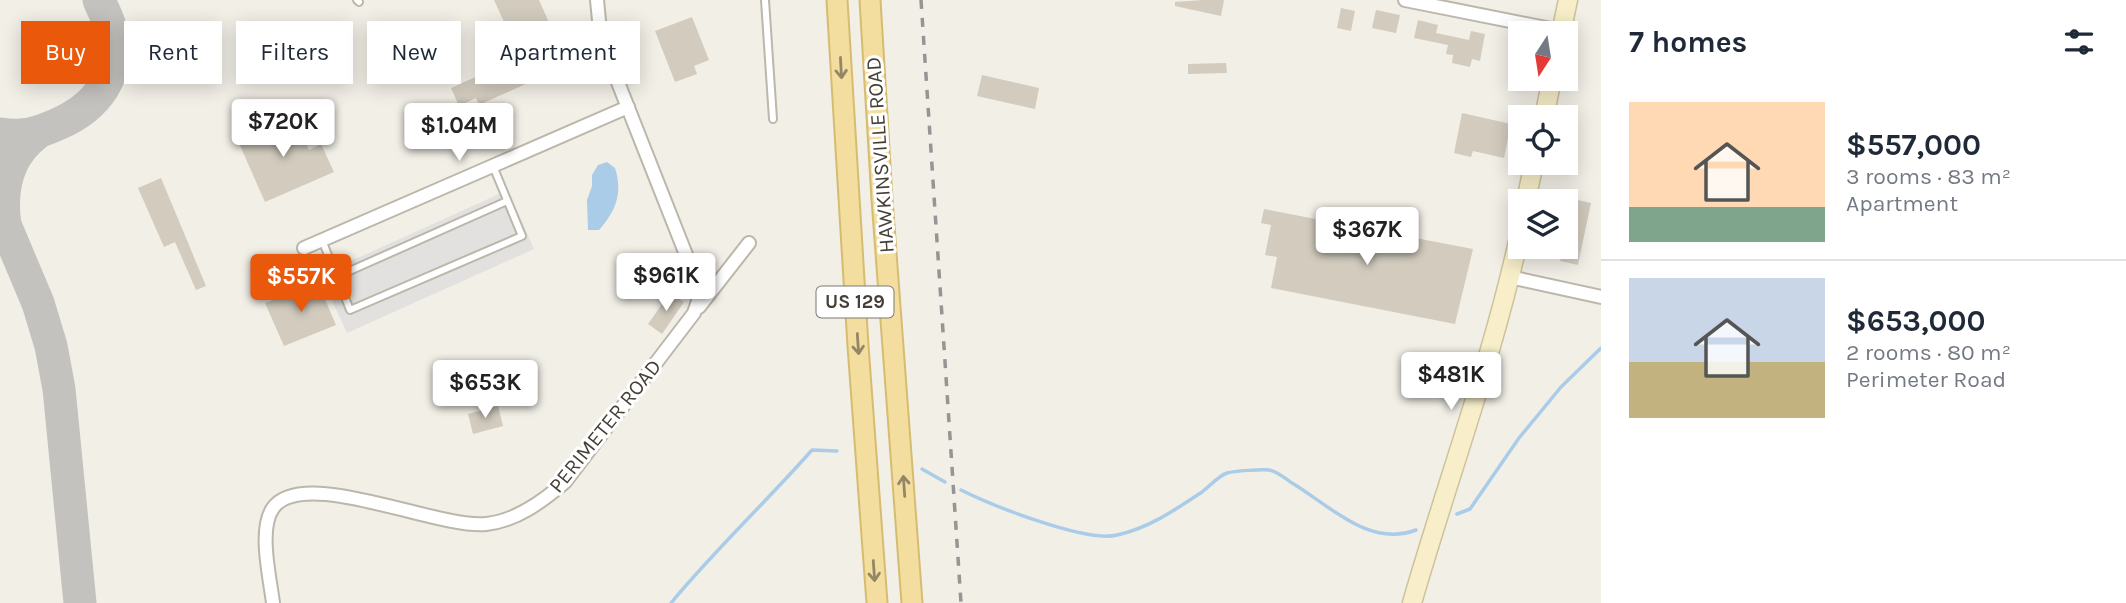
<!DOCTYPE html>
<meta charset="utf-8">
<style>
:root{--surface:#fff;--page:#f6f6f7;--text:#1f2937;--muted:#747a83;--line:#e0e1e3;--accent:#ea580c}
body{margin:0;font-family:Karla,sans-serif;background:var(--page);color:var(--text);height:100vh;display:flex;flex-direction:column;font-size:26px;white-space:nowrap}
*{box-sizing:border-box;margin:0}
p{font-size:23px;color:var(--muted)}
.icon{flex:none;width:38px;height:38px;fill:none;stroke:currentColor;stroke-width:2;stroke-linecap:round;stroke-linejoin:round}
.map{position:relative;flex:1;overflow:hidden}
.panel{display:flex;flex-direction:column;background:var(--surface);width:525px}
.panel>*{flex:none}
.guide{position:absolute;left:21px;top:21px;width:665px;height:63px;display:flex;gap:14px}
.needle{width:46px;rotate:192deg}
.buttons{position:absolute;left:1508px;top:21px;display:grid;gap:14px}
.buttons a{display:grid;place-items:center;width:70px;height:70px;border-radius:0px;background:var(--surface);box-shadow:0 4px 18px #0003;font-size:35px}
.price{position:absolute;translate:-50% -60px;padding:0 16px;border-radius:7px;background:#fff;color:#222;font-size:23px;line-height:46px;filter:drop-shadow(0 2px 4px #0008)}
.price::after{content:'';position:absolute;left:50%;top:42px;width:21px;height:16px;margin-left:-10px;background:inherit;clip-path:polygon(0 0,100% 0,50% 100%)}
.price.active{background:var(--accent);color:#fff}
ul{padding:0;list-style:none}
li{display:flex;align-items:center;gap:21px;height:175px;padding:0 28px}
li+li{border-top:2px solid var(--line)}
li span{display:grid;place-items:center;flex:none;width:196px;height:140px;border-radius:0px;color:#555}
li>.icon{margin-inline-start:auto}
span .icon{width:84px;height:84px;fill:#fffc;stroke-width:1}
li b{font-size:30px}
h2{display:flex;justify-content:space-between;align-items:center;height:84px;padding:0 28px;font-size:30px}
.chip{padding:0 24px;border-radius:0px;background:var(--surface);box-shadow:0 4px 18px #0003;font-size:24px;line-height:63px}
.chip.active{background:var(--accent);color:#fff}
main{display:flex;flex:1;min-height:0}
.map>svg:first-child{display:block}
.parking{fill:#e3e1df}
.water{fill:#aacce8}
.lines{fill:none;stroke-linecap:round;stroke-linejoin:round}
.stream{stroke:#aacce8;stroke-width:3.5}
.taxiway{stroke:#c4c2be;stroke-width:33}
.building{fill:#d2cbbe}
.lane-casing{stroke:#bcb7ab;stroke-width:10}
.street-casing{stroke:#bcb7ab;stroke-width:16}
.secondary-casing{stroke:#ccc29b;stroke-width:21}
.primary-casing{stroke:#d6bc71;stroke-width:23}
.lane{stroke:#fff;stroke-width:6}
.street{stroke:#fff;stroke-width:12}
.secondary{stroke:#f8efca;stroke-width:18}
.primary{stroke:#f3de9f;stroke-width:19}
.rail{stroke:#959595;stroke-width:3.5;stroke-dasharray:9 9;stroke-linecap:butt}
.oneway{stroke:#938766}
.labels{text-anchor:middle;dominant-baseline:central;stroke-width:6;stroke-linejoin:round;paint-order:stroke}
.shield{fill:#fff;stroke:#7c7973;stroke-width:2}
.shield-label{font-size:19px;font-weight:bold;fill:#443f37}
.street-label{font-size:21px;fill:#443f37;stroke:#fff}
</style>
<main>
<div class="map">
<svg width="1601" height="603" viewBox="0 0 1601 603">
<rect width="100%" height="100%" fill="#f2efe7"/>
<!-- parking -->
<path class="parking" d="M 508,190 L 534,249 L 347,333 L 320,275 Z"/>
<!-- water -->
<path class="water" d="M 607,162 L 615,168 C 623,193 616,211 599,230 L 588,230 L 587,200 L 592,186 L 592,175 L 598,165 Z"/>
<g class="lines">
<!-- stream -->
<g class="stream">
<path d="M 922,469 L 945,482"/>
<path d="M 961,490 C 991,505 1086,543 1117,535 C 1149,528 1175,510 1202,492 C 1209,487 1218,476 1227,473 C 1234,471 1262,469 1269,470 C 1277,471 1286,479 1292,483 C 1329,505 1369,548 1416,530"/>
<path d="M 1457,514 L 1470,509 L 1519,438 L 1561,387 L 1601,348"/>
<path d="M 671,603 C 715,550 766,502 812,450 L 837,451"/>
</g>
<!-- taxiway -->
<g class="taxiway">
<path d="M 0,134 C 22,138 38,133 58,124 C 97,107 122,75 111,30 C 109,20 103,10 99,0"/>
<path d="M 0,213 L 38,303 L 51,346 L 59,389 L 80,603"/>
<path d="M 5,225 C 0,190 7,156 36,134"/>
</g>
</g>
<!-- building -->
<g class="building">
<path d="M 494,0 L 539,0 L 568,65 L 479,105 L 476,98 L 459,106 L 451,88 L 520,57 Z"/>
<path d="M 1203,0 L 1224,0 L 1221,16 L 1175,6 L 1175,2 Z"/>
<path d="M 1341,8 L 1355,11 L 1351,31 L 1337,28 Z"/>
<path d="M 1376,10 L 1400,15 L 1396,33 L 1372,28 Z"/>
<path d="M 692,17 L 709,60 L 694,66 L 697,74 L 675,82 L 655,31 Z"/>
<path d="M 1418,20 L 1438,25 L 1436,33 L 1469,40 L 1471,31 L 1485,34 L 1480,61 L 1472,59 L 1470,67 L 1452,63 L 1453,55 L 1446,54 L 1448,45 L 1414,38 Z"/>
<path d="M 1226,63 L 1227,73 L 1188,74 L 1188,64 Z"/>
<path d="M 982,75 L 1039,88 L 1035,109 L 977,96 Z"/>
<path d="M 1462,113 L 1511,124 L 1504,158 L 1473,151 L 1471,157 L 1454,153 Z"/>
<path d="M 293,116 L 309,150 L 321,144 L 334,172 L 265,202 L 238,141 Z"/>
<path d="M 161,178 L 206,286 L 196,290 L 175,242 L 164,247 L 138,188 Z"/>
<path d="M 1573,199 L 1591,203 L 1578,265 L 1560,261 L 1563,247 L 1566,247 L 1566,233 Z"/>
<path d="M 1264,209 L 1473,249 L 1455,324 L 1271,288 L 1277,257 L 1265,255 L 1271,225 L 1261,223 Z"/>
<path d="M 318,283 L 336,325 L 284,346 L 265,303 Z"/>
<path d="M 670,293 L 684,302 L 662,334 L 648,324 Z"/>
<path d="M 498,406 L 503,426 L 473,434 L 468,414 Z"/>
</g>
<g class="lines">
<defs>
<g id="lane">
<path d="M 357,0 L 359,2"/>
<path d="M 765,0 L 773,119"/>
<path d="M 322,240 L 350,310 L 522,236 L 493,166"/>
<path d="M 336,277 L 507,201"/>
</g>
<g id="street">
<path d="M 1405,0 L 1561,31"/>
<path d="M 304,248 L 628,107"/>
<path d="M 1510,277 L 1601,297"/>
<path d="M 699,307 L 749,243"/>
<path d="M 273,603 C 270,578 258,529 273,508 C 303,466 437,529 486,524 C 516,521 543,501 565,482 L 694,313 L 700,295 L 698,285 L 606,52 L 600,31 L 597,0"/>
</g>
<g id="secondary">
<path d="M 1561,33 L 1568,0"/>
<path d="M 1544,117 L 1552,79"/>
<path d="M 1526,201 L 1534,163"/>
<path d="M 1412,603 C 1448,478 1494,355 1521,228"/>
</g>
<g id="primary">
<path d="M 837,0 L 858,346 L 877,603"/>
<path d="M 870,0 L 882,199 L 912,603"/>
</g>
</defs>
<!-- lane casing -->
<use href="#lane" class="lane-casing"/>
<!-- street casing -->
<use href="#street" class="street-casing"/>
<!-- secondary casing -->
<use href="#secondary" class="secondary-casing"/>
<!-- primary casing -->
<use href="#primary" class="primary-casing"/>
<!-- lane -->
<use href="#lane" class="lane"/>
<!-- street -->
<use href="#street" class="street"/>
<!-- secondary -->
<use href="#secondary" class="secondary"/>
<!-- primary -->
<use href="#primary" class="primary"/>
<!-- rail -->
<path class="rail" d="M 921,0 L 961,603"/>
</g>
<!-- one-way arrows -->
<defs><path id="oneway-shaft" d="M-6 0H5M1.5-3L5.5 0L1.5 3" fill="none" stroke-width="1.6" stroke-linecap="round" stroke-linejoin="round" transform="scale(1.75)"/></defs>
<g class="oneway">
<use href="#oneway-shaft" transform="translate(841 68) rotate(87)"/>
<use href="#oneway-shaft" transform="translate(858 344) rotate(86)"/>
<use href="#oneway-shaft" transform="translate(904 486) rotate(-94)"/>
<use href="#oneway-shaft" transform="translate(874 571) rotate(86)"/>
</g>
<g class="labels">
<!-- shield labels -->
<rect class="shield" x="816.5" y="286.5" width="77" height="31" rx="5"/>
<g class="shield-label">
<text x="855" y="302">US 129</text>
</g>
<!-- street labels -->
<g class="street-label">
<text transform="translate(880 155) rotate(-94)">HAWKINSVILLE ROAD</text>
<text transform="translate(605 426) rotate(-51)">PERIMETER ROAD</text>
</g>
</g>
</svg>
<div class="buttons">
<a><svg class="needle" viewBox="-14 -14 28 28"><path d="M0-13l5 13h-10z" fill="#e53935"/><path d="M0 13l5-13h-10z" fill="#747a83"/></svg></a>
<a><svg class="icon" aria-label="locate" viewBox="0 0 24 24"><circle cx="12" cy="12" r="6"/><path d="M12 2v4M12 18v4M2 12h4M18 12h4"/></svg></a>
<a><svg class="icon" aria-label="layers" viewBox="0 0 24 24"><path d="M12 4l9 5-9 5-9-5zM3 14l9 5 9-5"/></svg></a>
</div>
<b class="price" style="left:283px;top:159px">$720K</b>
<b class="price" style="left:459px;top:163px">$1.04M</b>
<b class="price" style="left:1367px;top:267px">$367K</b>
<b class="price" style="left:666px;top:313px">$961K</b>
<b class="price active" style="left:301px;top:314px">$557K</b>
<b class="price" style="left:1451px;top:412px">$481K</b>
<b class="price" style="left:485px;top:420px">$653K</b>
<div class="guide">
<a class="chip active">Buy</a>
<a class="chip">Rent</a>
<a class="chip">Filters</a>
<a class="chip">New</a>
<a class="chip">Apartment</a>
</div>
</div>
<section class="panel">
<h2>7 homes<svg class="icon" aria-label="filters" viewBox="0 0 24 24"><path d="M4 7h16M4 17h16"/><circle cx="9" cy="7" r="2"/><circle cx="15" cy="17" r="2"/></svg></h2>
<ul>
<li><span style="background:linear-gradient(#ffd9b3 75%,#7fa58c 0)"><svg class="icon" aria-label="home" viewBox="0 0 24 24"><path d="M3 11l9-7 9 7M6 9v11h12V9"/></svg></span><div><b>$557,000</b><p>3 rooms · 83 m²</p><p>Apartment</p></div></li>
<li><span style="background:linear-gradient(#c9d6e8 60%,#c2b280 0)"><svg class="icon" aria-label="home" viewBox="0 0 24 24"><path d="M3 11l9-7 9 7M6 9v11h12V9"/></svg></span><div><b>$653,000</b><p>2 rooms · 80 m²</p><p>Perimeter Road</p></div></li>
</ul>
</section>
</main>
